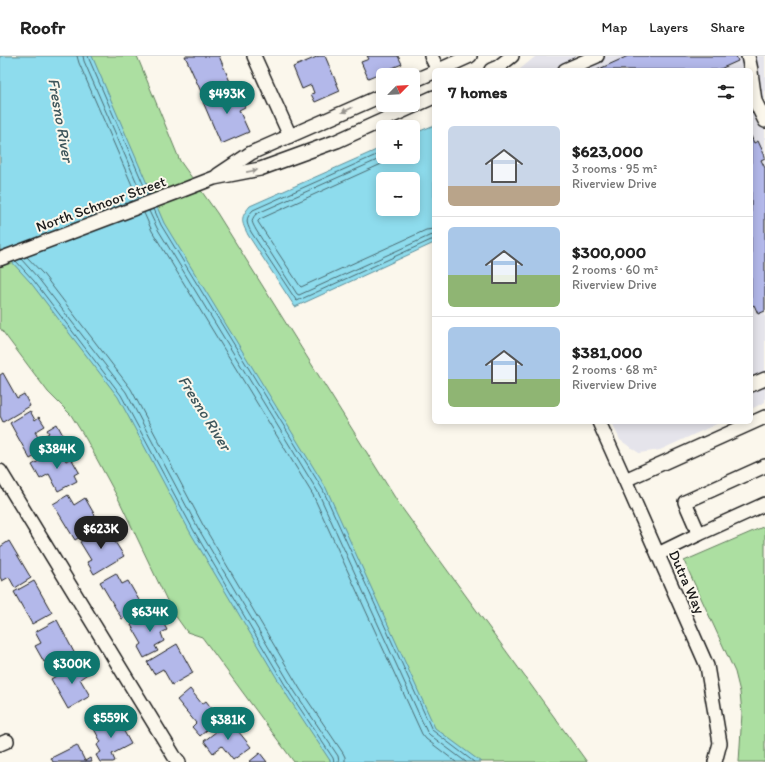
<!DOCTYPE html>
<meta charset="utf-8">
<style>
:root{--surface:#fff;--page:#f2f2f2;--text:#222;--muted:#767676;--line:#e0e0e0;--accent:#0f766e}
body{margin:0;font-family:Itim,sans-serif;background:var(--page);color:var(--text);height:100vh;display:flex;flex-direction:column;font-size:15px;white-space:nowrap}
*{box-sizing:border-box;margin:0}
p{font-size:13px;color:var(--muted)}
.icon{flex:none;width:22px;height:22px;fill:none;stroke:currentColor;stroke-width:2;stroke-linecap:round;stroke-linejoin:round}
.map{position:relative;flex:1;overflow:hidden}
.side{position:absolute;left:432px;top:12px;width:321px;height:356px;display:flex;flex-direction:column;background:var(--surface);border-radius:6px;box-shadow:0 2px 10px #0003}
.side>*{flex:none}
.needle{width:26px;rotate:66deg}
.tools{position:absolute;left:376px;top:12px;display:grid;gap:8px}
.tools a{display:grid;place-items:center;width:44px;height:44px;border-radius:6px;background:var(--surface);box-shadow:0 2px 10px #0003;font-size:20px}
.price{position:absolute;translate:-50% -34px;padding:0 9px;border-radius:14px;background:var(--accent);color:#fff;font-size:13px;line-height:26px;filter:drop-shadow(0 1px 2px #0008)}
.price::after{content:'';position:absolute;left:50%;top:24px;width:12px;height:9px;margin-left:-6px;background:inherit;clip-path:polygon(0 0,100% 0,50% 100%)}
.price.selected{background:#222;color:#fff}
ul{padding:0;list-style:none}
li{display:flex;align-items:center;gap:12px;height:100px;padding:0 16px}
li+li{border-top:1px solid var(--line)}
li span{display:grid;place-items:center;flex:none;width:112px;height:80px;border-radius:6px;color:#555}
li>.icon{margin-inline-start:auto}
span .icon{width:48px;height:48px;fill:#fffc;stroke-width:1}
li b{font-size:17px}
h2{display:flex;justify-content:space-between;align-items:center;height:48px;padding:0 16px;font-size:17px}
header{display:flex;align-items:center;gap:24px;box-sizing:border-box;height:56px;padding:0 20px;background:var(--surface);border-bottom:1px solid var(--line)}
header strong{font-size:19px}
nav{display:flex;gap:22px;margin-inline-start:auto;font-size:14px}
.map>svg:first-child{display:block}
.built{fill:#e5e4eb}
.green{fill:#acdfa1;stroke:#647e5e}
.water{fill:#8edced;stroke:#608f99;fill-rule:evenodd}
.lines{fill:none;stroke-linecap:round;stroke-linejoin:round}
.shore{stroke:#4a6970;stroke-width:1}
.building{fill:#b3b8ea;stroke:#1c1c1c}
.minor-casing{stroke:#1c1c1c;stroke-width:16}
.minor{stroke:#fbf7ec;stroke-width:13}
.oneway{fill:#97948e}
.labels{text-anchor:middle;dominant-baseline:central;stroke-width:4;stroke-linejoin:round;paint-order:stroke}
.street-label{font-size:15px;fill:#1c1c1c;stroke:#fbf7ec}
.water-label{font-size:16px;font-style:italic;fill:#3e565b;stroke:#fbf7ec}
</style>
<header>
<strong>Roofr</strong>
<nav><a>Map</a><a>Layers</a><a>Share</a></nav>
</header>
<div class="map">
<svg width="765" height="706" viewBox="0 0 765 706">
<rect width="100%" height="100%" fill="#fbf7ec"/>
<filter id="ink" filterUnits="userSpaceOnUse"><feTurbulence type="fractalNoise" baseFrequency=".025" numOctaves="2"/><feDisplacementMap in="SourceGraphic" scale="8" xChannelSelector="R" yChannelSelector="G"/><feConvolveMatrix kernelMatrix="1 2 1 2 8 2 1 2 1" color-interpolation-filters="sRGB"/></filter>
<g filter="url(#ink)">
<!-- built -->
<g class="built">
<path d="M 536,0 L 765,0 L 765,346 L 751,353 L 751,14 L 519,14 Z"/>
<path d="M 612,366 L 721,366 L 660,394 L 639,397 L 620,384 Z"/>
</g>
<!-- green -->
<g class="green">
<path d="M 0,0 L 137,0 L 180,105 L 217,157 L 399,448 L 587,706 L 294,706 L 202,581 L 187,576 L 172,555 L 119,444 L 86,383 L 71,359 L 48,336 L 0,272 Z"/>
<path d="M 765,470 L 765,706 L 739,706 L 742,657 L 740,636 L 735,616 L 684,505 Z"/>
</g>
<!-- water -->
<g class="water">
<path d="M 0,0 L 92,0 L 164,167 L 326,432 L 435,672 L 481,706 L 331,706 L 288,641 L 190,476 L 118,341 L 31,227 L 0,193 Z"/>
<path d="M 432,70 L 434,70 L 434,187 L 295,251 L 248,179 C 241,165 240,162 250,150 L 383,91 L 383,101 L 413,101 L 413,78 ZM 383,123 L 413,123 L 413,153 L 383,153 Z"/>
</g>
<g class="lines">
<!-- shore -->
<g class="shore">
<path d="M 77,0 L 79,7 L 138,143"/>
<path d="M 83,0 L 84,5 L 143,141"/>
<path d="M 88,0 L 89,3 L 148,139"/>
<path d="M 383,96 L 253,154 C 245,163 246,166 251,176 L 296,244 L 297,245 L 431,184 L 434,184"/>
<path d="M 384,101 L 256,158 C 250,165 252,166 256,174 L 297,238 L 299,239 L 429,180 L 434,179"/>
<path d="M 394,101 L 388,105 L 260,163 L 258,165 L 258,166 L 300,230 L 301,231 L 426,174 L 434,173"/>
<path d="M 154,153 L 161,169 L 323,434 L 432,674 L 474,706"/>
<path d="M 149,155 L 157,172 L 318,436 L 427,676 L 430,679 L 466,706"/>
<path d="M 144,157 L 152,175 L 313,439 L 422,678 L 426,683 L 456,706"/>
<path d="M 27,201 L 43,218 L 131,333 L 203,469 L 300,633 L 343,697 L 345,701 L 345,706"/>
<path d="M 21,203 L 38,222 L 126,336 L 198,472 L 295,636 L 338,700 L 339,706"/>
<path d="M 16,205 L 34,225 L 121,339 L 194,475 L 291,639 L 333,702 L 334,706"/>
</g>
</g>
<!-- building -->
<g class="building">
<path d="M 185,0 L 219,0 L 231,28 L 203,40 Z"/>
<path d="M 319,0 L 325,0 L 340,35 L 315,46 L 311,38 L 314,37 L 311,29 L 302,33 L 293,11 Z"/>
<path d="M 367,0 L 398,0 L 402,8 L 368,22 L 361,6 L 369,3 Z"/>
<path d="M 628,0 L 736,0 L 738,5 L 718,14 L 597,14 Z"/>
<path d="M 236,31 L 245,51 L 239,54 L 249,76 L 221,88 L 203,46 Z"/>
<path d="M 751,80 L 754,87 L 758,85 L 765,100 L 765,102 L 761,104 L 765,112 L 765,255 L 758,258 L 754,249 L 751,251 Z"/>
<path d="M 3,317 L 17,342 L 24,338 L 30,350 L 3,366 L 0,360 L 0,319 Z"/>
<path d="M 30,355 L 35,364 L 39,361 L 45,370 L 35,376 L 39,383 L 49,377 L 47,374 L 57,368 L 65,383 L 30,403 L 10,367 Z"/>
<path d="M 59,393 L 66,405 L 71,402 L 79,416 L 74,419 L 77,425 L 58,435 L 49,418 L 40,423 L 32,409 Z"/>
<path d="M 68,439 L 74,449 L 85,442 L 100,468 L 75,484 L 53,448 Z"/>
<path d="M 105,470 L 124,500 L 94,518 L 87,506 L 91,504 L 80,486 Z"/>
<path d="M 9,485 L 31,522 L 15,532 L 9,521 L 2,525 L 0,521 L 0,491 Z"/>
<path d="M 116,517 L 122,528 L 128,525 L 143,551 L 122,563 L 100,526 Z"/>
<path d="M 34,525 L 52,557 L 32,568 L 14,536 Z"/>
<path d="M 157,555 L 167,574 L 161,577 L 164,585 L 155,590 L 158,595 L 144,602 L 138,591 L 142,588 L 131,569 Z"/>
<path d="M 57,564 L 77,602 L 62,610 L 56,600 L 44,606 L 35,590 L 41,587 L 35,576 Z"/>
<path d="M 177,588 L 193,617 L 172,629 L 163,613 L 154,618 L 147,606 Z"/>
<path d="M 82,605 L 89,617 L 80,623 L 90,640 L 68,653 L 51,623 Z"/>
<path d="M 190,633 L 202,648 L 206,645 L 220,663 L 200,680 L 192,671 L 196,667 L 177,644 Z"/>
<path d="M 115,659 L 131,688 L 112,698 L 115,705 L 113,706 L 100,706 L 96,699 L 101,696 L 97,689 L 101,686 L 93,671 Z"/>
<path d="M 230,665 L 251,691 L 233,704 L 222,690 L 213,697 L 204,685 Z"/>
<path d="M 77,689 L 85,705 L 90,702 L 92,706 L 53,706 L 51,702 Z"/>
<path d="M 260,697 L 267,706 L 249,706 Z"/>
</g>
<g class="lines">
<defs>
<g id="minor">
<path d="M 254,0 L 290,80"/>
<path d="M 431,0 L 438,14"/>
<path d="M 748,0 L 751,14"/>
<path d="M 439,14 L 470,0"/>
<path d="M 491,14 L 498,11 L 512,0"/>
<path d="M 565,14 L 597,0"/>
<path d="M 751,16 L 755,45 L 765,65"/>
<path d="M 413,25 L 434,16"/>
<path d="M 218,119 L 251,97 L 383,39"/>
<path d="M 0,203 L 183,134 L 214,122 L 260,113 L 337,85 L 434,41"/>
<path d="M 751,329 L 765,323"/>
<path d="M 599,366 L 625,424 L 707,610 L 720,687 L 715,706"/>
<path d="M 0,415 L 174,700 L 179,706"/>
<path d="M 625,424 L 765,361"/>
<path d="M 699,478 L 765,448"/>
<path d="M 658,498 L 699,478 L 685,446 L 765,410"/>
<path d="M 0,688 L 7,685"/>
</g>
</defs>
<!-- minor casing -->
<use href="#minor" class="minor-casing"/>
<!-- minor -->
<use href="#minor" class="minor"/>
</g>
<!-- one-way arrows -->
<defs><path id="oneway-solid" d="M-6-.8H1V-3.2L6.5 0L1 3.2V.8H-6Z"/></defs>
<g class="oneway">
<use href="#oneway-solid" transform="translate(347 54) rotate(156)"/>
<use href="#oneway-solid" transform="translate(252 115) rotate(-11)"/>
</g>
</g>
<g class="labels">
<!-- street labels -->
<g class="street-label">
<text transform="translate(101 148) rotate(-20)">North Schnoor Street</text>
<text transform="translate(687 526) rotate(66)">Dutra Way</text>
</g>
<!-- water labels -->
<g class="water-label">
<text transform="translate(61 64) rotate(80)">Fresno River</text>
<text transform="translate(205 357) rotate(58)">Fresno River</text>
</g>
</g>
</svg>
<div class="tools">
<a><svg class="needle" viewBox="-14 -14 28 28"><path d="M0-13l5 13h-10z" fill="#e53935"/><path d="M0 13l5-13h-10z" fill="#767676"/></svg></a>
<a>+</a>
<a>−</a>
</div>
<b class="price" style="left:227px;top:59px">$493K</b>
<b class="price" style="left:57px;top:414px">$384K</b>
<b class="price selected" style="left:101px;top:494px">$623K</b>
<b class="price" style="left:150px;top:577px">$634K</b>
<b class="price" style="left:72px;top:629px">$300K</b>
<b class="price" style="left:111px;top:683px">$559K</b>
<b class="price" style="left:228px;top:685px">$381K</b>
<section class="side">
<h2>7 homes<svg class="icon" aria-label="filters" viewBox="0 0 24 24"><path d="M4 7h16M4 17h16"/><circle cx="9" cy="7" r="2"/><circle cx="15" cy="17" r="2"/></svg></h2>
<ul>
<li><span style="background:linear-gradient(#c9d6e8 75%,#b9a48a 0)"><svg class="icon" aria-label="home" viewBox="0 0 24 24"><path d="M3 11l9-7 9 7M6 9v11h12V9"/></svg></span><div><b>$623,000</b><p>3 rooms · 95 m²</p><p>Riverview Drive</p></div></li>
<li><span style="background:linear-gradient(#a9c7e8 60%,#8fb573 0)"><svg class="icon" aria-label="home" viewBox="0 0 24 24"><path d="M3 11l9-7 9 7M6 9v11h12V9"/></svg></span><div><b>$300,000</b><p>2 rooms · 60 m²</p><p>Riverview Drive</p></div></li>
<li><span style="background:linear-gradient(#a9c7e8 65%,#8fb573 0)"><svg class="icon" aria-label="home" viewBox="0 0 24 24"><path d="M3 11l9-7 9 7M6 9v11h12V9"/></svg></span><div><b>$381,000</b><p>2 rooms · 68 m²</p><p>Riverview Drive</p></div></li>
</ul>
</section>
</div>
